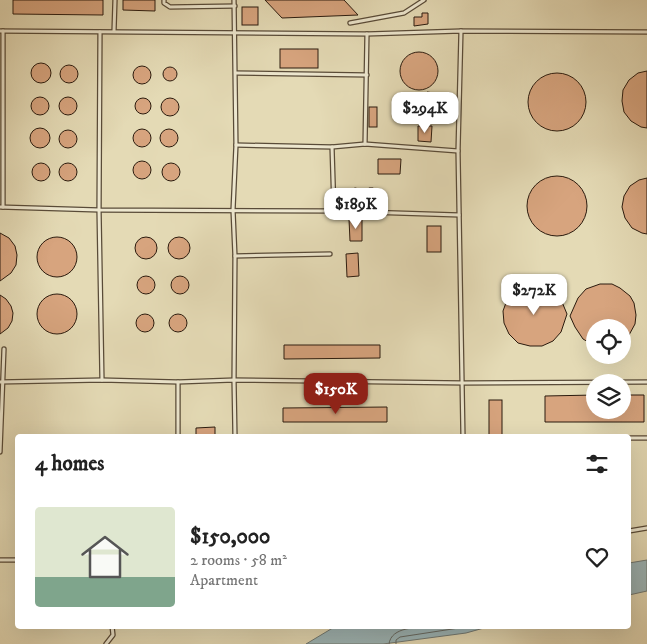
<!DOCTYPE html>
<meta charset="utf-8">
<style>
:root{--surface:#fff;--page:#f2f2f2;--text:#222;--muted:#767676;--accent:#8f2418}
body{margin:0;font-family:"IM FELL DW Pica",serif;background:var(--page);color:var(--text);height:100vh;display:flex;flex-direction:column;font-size:19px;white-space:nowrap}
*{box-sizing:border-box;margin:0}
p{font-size:16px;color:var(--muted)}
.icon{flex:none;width:28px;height:28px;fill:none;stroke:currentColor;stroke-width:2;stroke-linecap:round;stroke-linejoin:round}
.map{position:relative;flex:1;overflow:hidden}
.side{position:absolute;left:15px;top:434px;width:616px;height:195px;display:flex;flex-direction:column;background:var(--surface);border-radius:5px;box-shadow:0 5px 20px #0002}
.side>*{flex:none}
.controls{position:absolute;left:586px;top:319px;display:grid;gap:10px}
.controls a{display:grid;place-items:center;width:45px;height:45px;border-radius:50%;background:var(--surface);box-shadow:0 5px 20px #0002;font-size:25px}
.price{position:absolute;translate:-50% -42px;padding:0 11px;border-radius:10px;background:#fff;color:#222;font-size:16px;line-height:32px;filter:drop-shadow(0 1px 2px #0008)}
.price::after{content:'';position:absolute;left:50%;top:30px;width:15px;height:11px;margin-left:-8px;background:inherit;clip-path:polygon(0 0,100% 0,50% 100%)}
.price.on{background:var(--accent);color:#fff}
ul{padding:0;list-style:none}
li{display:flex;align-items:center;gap:15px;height:125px;padding:0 20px}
li span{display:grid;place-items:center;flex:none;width:140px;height:100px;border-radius:5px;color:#555}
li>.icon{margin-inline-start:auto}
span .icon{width:60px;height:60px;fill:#fffc;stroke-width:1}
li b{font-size:21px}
h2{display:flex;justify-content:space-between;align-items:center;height:60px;padding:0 20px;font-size:21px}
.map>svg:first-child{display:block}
.water{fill:#9cb7ba;stroke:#6f7975}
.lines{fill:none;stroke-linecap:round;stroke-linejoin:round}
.shore{stroke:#646964;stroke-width:1}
.building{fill:#d7a47e;stroke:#2b1b0e}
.lane-casing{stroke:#594b38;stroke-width:5.5}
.lane{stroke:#ede7cf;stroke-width:3}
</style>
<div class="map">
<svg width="647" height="644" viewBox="0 0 647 644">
<rect width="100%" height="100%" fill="#e4dab5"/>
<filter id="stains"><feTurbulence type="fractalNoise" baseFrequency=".004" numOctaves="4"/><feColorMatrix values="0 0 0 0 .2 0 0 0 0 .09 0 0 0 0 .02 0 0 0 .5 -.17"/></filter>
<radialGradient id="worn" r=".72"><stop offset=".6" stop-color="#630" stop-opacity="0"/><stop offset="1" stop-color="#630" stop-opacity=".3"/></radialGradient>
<!-- water -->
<g class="water">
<path d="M 647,560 L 647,591 L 629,595 L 629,563 Z"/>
<path d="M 336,626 L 491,626 L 466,633 L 383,644 L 306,644 Z"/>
</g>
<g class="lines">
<!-- shore -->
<g class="shore">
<path d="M 389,644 C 391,626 418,628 432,626"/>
<path d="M 396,644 L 396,640 L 400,637 L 472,626"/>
</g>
</g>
<!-- building -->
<g class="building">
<path d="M 13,0 L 103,0 L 103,15 L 13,14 Z"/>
<path d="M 123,0 L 155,0 L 155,11 L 123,10 Z"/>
<path d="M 265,0 L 344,0 L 358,15 L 282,18 Z"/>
<rect x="242" y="7" width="16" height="18"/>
<path d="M 422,13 L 428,13 L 428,24 L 414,26 L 414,17 L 422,17 Z"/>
<rect x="280" y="49" width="38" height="19"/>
<circle cx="419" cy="71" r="19"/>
<circle cx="41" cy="73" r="10"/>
<circle cx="69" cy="74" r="9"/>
<circle cx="142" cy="75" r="9"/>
<circle cx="170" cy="74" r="7"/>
<path d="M 647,71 L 647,128 L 641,127 L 631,121 L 624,112 L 622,101 L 623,90 L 629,80 L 638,73 Z"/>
<circle cx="557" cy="102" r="29"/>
<path d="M 427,92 L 434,93 L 439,98 L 439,104 L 435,108 L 428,109 L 424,104 L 423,98 Z"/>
<circle cx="68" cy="106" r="9"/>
<circle cx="40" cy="106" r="9"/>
<circle cx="143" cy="106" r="8"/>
<circle cx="170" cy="107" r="9"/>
<rect x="369" y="107" width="8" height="20"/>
<path d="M 418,126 L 432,126 L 431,142 L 418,141 Z"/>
<circle cx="40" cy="138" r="10"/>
<circle cx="169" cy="138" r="9"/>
<circle cx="142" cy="138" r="9"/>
<circle cx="68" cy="139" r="9"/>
<path d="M 378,159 L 401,159 L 400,174 L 378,174 Z"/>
<circle cx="142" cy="170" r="9"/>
<circle cx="41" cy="172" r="9"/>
<circle cx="171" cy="172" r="9"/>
<circle cx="68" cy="172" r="9"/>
<circle cx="557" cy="206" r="30"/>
<path d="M 647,178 L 647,234 L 642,233 L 632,228 L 625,218 L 622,207 L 624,196 L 630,186 L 639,180 Z"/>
<path d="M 355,188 L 359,189 L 362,194 L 369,188 L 373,188 L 377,191 L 377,196 L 372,200 L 363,195 L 358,199 L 353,199 L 350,194 L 351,190 Z"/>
<path d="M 349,219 L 362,219 L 362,241 L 350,241 Z"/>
<rect x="427" y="226" width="14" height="26"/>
<path d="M 0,233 L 9,238 L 15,246 L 17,255 L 16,265 L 11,273 L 0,281 Z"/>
<circle cx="57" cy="257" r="20"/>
<circle cx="179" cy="248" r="11"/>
<circle cx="146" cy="248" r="11"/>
<path d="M 358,253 L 359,276 L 347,277 L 346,254 Z"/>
<circle cx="180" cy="285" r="9"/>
<circle cx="146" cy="285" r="9"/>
<path d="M 600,284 L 612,284 L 620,288 L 630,296 L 634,303 L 636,315 L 635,324 L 629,335 L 622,342 L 622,328 L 595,328 L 595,346 L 583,339 L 575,327 L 570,316 L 578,298 L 586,289 Z"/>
<path d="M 538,285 L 555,292 L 562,302 L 567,314 L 561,332 L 553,341 L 542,346 L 530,346 L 518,343 L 509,334 L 504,323 L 503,311 L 507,300 L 515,291 L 526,286 Z"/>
<circle cx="57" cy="314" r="20"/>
<path d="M 0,295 L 6,299 L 11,306 L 13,313 L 12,321 L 8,328 L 0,334 Z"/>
<circle cx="178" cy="323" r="9"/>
<circle cx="145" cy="323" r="9"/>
<path d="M 284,345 L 380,345 L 380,358 L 284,359 Z"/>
<path d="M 595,395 L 595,410 L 622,410 L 622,395 L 644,395 L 644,422 L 545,422 L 545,396 Z"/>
<rect x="489" y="400" width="13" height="36"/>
<path d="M 387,407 L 387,422 L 283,422 L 283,408 Z"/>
<path d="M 215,427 L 215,436 L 196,436 L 196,428 Z"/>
</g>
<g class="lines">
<defs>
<g id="lane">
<path d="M 164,0 L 164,3 L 170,7 L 235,6"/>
<path d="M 234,0 L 236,145 L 233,210 L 235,256 L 234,380 L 235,436"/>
<path d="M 350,23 L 404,13 L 424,0"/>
<path d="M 0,31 L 367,34 L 461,31 L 647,32"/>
<path d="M 114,31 L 115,0"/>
<path d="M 461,31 L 458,151 L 463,436"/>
<path d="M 100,32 L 99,210 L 102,380"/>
<path d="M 236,73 L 367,75"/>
<path d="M 365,144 L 367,34"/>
<path d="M 236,145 L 332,147 L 365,144 L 458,151"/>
<path d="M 332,147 L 334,211"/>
<path d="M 0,207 L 99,210 L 334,211 L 459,215"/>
<path d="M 3,207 L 3,31"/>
<path d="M 235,256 L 330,254"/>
<path d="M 0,382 L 102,380 L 178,382 L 234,380 L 464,383 L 647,382"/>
<path d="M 178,382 L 178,436"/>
<path d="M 629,438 L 647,438"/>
<path d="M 0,452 L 4,349"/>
<path d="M 629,531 L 647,528"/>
<path d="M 0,560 L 18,560"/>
<path d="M 106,644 L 113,635 L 112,626"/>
</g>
</defs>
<!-- lane casing -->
<use href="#lane" class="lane-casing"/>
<!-- lane -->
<use href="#lane" class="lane"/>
</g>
<rect width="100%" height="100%" filter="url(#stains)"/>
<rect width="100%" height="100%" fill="url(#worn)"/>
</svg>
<div class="controls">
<a><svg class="icon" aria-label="locate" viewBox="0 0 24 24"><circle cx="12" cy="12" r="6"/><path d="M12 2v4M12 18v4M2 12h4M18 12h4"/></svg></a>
<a><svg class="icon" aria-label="layers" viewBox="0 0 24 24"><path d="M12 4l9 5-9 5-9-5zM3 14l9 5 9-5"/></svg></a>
</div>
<b class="price" style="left:425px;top:134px">$294K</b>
<b class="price" style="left:356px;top:230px">$189K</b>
<b class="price" style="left:534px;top:316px">$272K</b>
<b class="price on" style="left:336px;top:415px">$150K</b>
<section class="side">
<h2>4 homes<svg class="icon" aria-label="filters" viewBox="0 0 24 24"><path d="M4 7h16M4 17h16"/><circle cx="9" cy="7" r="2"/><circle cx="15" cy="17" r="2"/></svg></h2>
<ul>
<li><span style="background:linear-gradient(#dfe7d0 70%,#7fa58c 0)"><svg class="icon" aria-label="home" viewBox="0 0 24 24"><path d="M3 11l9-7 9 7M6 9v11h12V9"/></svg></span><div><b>$150,000</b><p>2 rooms · 58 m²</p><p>Apartment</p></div><svg class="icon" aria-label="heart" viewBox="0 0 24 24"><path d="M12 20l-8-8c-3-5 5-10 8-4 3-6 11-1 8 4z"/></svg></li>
</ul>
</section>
</div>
